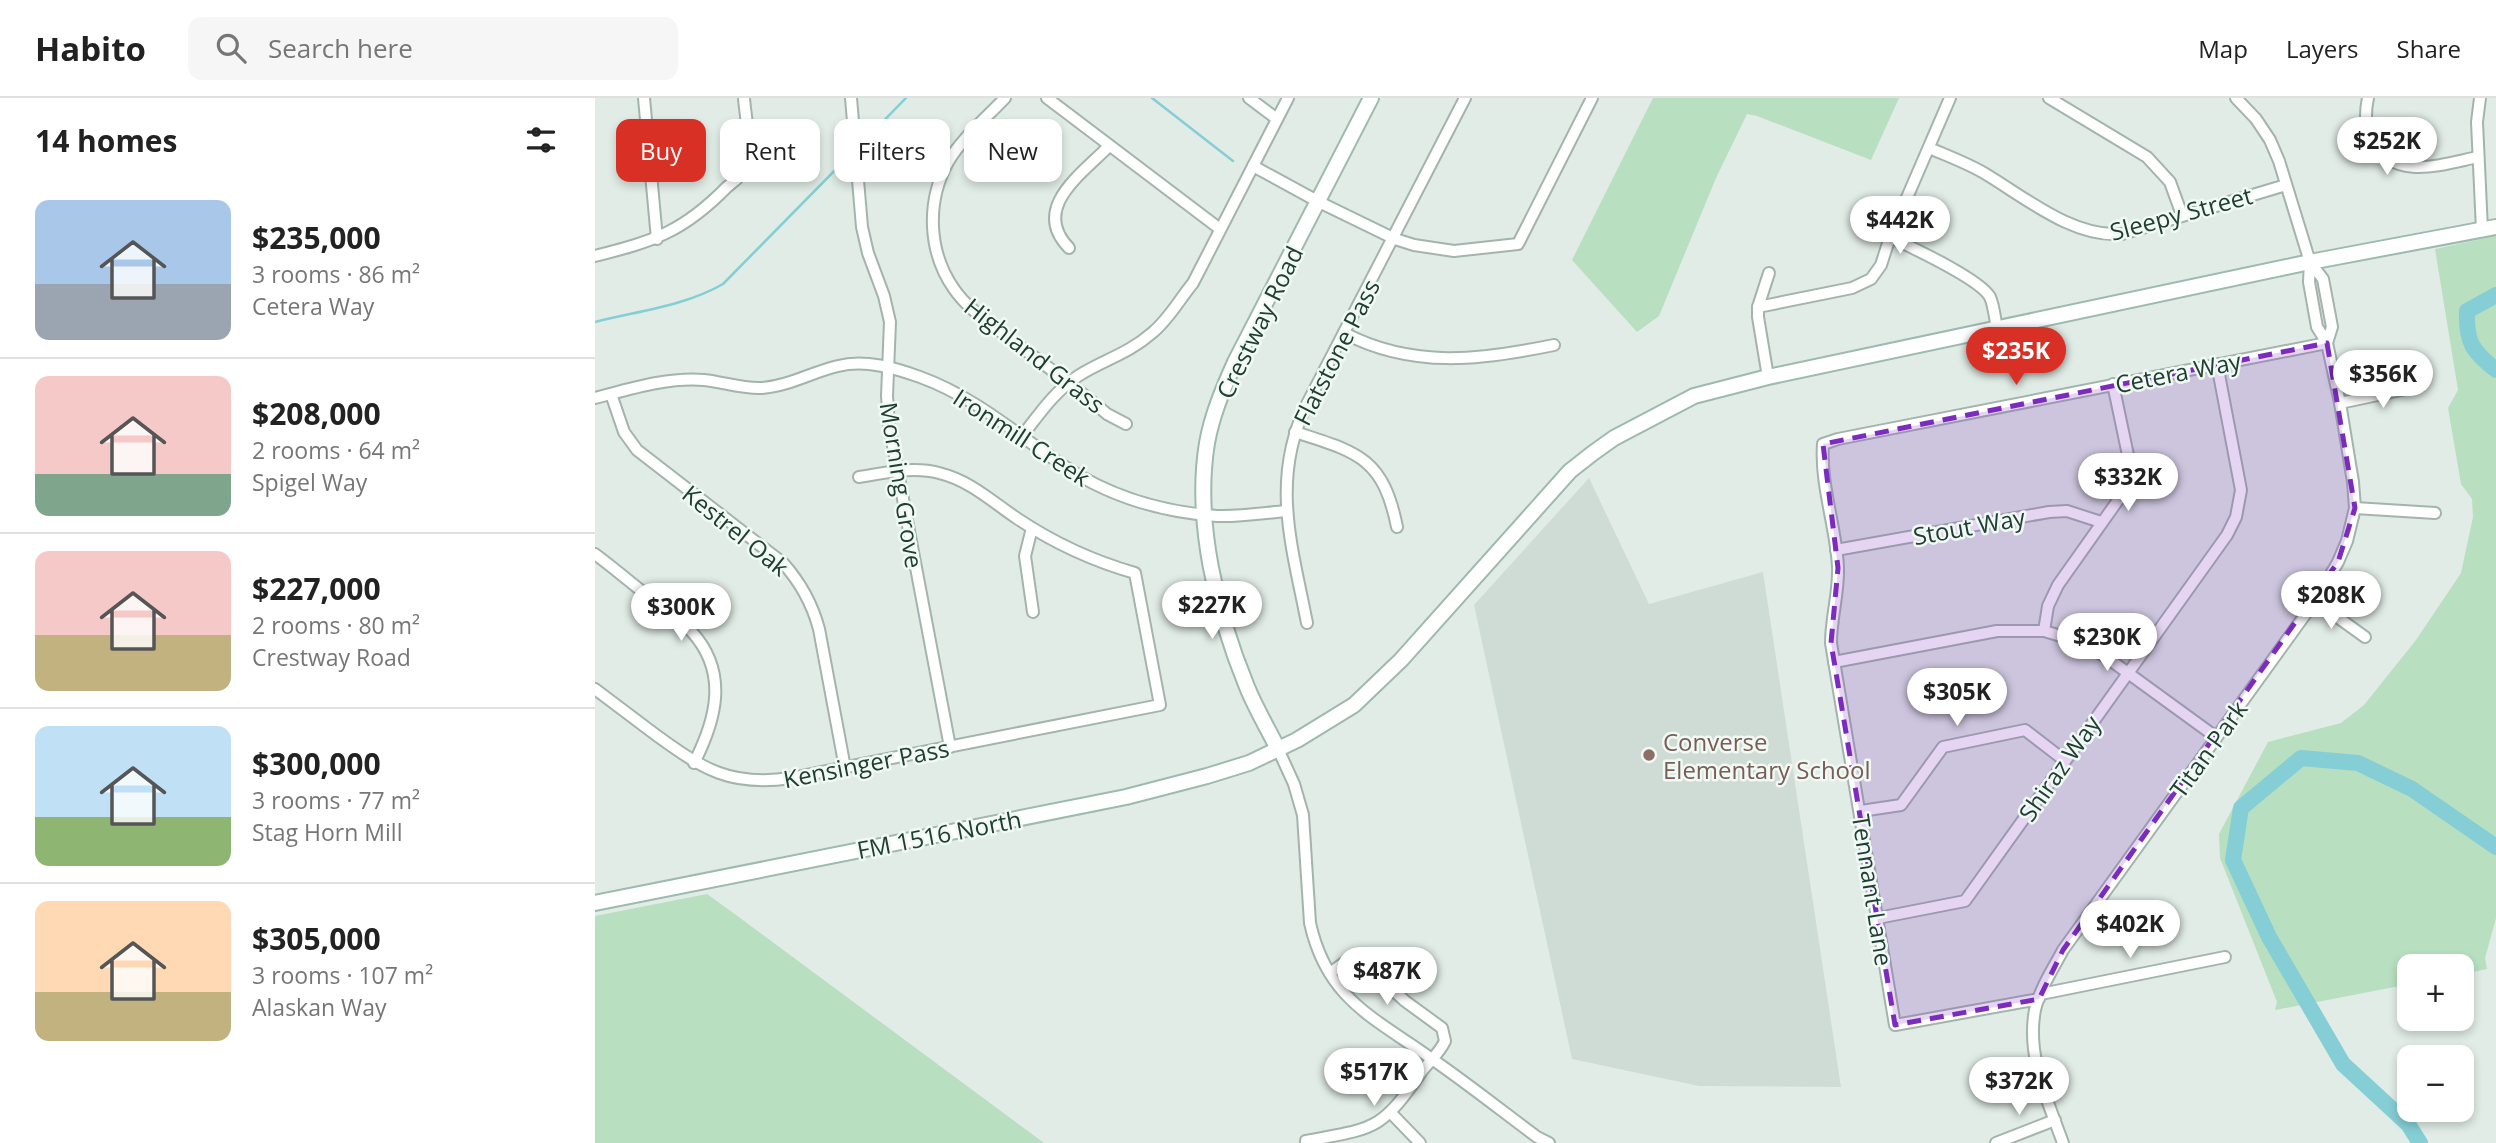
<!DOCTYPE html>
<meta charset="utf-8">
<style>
:root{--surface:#fff;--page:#f6f6f6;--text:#222;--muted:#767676;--line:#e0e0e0;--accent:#d93025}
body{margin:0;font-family:"Open Sans",sans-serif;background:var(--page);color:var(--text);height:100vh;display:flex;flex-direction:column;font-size:26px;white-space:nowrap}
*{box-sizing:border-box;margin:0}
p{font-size:23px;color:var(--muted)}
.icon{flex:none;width:38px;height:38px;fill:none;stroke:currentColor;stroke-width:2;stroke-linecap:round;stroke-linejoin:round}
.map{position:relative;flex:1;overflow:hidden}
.sheet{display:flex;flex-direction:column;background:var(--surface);width:595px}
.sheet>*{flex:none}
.banner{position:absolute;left:21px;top:21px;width:665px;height:63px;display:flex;gap:14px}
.tools{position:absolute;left:1802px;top:856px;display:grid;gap:14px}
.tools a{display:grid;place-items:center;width:77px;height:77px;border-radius:14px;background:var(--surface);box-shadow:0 4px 10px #0003;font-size:35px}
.price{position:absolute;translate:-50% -60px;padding:0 16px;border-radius:24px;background:#fff;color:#222;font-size:23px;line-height:46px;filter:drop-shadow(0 2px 4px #0008)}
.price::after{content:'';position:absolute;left:50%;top:42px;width:21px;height:16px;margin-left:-10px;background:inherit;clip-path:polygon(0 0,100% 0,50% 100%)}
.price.selected{background:var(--accent);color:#fff}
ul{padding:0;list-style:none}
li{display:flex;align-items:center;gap:21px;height:175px;padding:0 35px}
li+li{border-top:2px solid var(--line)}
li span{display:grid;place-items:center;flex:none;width:196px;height:140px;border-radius:14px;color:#555}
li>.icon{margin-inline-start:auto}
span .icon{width:84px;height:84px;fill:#fffc;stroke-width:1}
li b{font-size:30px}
h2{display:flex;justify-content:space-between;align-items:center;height:84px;padding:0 35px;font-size:30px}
.chip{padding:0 24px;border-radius:14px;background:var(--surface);box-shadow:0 4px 10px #0003;font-size:24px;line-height:63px}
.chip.selected{background:var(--accent);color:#fff}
header{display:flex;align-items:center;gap:42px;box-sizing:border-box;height:98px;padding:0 35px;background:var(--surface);border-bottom:2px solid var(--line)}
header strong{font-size:33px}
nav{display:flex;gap:38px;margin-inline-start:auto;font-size:24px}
.search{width:490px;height:63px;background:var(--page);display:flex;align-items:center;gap:18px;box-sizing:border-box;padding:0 24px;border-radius:14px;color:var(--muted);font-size:26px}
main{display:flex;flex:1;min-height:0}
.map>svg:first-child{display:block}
.built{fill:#cfdcd5}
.green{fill:#b8dfc0}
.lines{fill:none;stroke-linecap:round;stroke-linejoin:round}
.stream{stroke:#85ced5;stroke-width:2.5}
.river{stroke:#85ced5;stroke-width:16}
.street-casing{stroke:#a3b4ad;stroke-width:14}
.secondary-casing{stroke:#9eb9ae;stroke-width:18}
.street{stroke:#fff;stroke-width:10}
.secondary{stroke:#fff;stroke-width:14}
.marked{fill:#7b2cbf;fill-opacity:0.2;stroke:#7b2cbf;stroke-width:5;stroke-dasharray:14 9;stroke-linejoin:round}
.education-dot{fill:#8d6e63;stroke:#f1f9f5;stroke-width:2.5}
.labels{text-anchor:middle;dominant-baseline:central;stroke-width:5;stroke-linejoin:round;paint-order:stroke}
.street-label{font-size:24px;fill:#203e34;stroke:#f1f9f5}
.education-label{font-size:24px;fill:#785e54;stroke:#f1f9f5;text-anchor:start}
</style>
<header>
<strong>Habito</strong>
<div class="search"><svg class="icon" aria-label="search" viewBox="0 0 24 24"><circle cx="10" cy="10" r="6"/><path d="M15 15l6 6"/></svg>Search here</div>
<nav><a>Map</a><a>Layers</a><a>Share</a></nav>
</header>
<main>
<section class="sheet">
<h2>14 homes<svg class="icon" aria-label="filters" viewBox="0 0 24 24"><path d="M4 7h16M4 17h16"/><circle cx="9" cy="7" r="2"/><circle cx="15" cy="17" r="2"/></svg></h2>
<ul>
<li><span style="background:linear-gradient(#a9c7e8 60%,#9aa5b1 0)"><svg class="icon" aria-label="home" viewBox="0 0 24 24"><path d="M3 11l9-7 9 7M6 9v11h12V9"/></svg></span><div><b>$235,000</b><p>3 rooms · 86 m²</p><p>Cetera Way</p></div></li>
<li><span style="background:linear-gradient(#f6c9c9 70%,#7fa58c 0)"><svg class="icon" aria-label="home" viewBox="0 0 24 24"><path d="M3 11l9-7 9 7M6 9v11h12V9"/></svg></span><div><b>$208,000</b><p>2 rooms · 64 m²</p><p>Spigel Way</p></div></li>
<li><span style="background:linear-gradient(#f6c9c9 60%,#c2b280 0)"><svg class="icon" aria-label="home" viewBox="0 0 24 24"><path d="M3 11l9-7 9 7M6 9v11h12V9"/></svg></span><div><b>$227,000</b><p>2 rooms · 80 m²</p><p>Crestway Road</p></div></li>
<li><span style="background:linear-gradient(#bfe0f5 65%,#8fb573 0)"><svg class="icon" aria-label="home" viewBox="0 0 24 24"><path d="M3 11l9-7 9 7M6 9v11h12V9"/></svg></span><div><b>$300,000</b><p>3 rooms · 77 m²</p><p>Stag Horn Mill</p></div></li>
<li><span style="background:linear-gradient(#ffd9b3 65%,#c2b280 0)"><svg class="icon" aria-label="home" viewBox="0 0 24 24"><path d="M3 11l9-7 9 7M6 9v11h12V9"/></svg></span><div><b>$305,000</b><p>3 rooms · 107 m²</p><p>Alaskan Way</p></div></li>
</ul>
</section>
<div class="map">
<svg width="1901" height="1045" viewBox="0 0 1901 1045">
<rect width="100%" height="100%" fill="#e1ece6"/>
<!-- built -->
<path class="built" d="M 994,380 L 1054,506 L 1168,474 L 1246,989 L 1104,988 L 977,961 L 879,507 Z"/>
<!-- green -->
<g class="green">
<path d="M 1058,0 L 1304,0 L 1276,62 L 1162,18 L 1152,16 L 1121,80 L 1064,218 L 1042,234 L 977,162 Z"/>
<path d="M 1901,138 L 1901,820 L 1890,860 L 1892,871 L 1867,876 L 1867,868 L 1815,868 L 1815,886 L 1680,912 L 1682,904 L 1625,760 L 1624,736 L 1673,644 L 1746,625 L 1769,607 L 1821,542 L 1866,475 L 1878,419 L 1877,401 L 1866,386 L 1853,310 L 1863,292 L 1840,151 Z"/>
<path d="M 112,796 L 137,814 L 449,1045 L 0,1045 L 0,818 Z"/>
</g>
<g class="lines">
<!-- stream -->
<g class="stream">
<path d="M 557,0 L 638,63"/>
<path d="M 268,44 L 311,0"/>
<path d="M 0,224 C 43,213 90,208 128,186 L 253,59"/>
</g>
<!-- river -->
<g class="river">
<path d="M 1901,197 L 1872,213 C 1871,244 1877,253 1901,272"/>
<path d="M 1825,1045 L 1813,1026 L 1748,966 L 1674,839 L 1638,762 L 1646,710 L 1706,660 L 1763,665 L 1817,691 L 1901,749"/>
</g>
<defs>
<g id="street">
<path d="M 49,0 L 62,141"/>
<path d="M 256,0 L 267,129 L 273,155 L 289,198 L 295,224 L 292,298 L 294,327 L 355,649"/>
<path d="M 410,0 C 391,20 367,40 353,64 C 331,104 333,154 359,191 C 372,210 392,223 410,237 C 444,263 480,288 512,316 L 531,326"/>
<path d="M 452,0 L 625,131"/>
<path d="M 654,0 L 682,21"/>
<path d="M 1454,0 L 1552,59 L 1575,84 L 1587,117"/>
<path d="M 1641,0 L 1661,21 L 1675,42 L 1684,63 L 1715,164 L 1714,184 L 1722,229 L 1732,245 L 1737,229 L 1728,181 L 1715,164"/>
<path d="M 1773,0 C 1770,14 1770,30 1777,43 C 1799,84 1848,66 1883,59"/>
<path d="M 1885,0 L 1882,24 L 1887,132"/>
<path d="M 1334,50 C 1353,58 1372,65 1389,75 C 1431,100 1478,140 1527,136 L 1691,87"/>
<path d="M 658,68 L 724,104 L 800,141 L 819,147 L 859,153 L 923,146 L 997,0"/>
<path d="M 1295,139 C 1316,149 1385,181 1395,199 C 1399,208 1400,221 1402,231"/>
<path d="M 474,150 C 435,110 487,76 514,48"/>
<path d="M 0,158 C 59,143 88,134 132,89 C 138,84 148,77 151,70 C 158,56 150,16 149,0"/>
<path d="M 1163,209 L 1257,190 L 1276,181 L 1286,167 L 1295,139 L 1355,0"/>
<path d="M 749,235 C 818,271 886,262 959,247"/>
<path d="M 1173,279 L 1163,219 L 1163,209 L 1174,175"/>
<path d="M 16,296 L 29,334 L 42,352 L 188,465 C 206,485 217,505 224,531 L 250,670"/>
<path d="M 0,300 C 35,291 72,279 109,282 C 128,284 147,291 167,290 C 194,288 217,274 243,268 C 270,261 300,270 325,279 C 380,299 421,336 469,368 C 515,399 567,414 622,418 C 645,419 668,415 691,413"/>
<path d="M 1745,305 L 1825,288"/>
<path d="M 700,334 C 762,354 788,359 802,429"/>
<path d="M 428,337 C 445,315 459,294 483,278 C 508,262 533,256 557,235 C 574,221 584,202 598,185 L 693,0"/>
<path d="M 1760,410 L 1840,415"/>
<path d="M 437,430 L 430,458 L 438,514"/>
<path d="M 1241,452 L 1454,414 L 1472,413 L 1506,424"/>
<path d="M 0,456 C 20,471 40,488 59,503 C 71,513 87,522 97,534 C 134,575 121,622 99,665"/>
<path d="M 1720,503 L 1770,539"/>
<path d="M 712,525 C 697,448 675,381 712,306 L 870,0"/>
<path d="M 1449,533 L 1453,508 L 1463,487 L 1538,381 L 1518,286"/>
<path d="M 1239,564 L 1402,533 L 1449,533 L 1483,543 L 1511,559 L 1621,639"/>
<path d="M 0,591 C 20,606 41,622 61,637 C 108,671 135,689 196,680 L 565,607 L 540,475 C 498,463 459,445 423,421 C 396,403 376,383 344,375 C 318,368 290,375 264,379"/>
<path d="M 683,651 L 699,686 L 708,717 L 715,825 C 732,902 780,920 837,961 C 873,986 907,1013 942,1039 L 954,1045"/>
<path d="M 1266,713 L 1306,707 L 1348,649 L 1430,632 L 1469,662"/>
<path d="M 1283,820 L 1370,803 L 1632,437 L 1641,419 L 1646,392 L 1622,266"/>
<path d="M 1446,896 L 1630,859"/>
<path d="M 1444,901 L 1300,927 L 1236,545 C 1236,519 1244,495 1243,469 C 1241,428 1225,387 1228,346 L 1243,341 L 1732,245 L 1745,305 L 1758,384 L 1760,410 L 1752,443 L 1743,464 L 1720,503 L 1468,852 C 1458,871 1445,890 1440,912 C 1431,958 1453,1003 1468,1045"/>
<path d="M 796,1015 L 825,1045"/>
<path d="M 711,1045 L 711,1043 C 780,1030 786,1033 827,973 C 835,963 845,954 850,943 L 847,930 L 810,903 L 764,861 L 753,862 L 735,875"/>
<path d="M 1401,1045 L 1460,1022"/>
</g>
<g id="secondary">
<path d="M 683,651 C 673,631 661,611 652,589 C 622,516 599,424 612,345 C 617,317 628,291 640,264 L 776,0"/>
<path d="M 0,805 L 531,699 L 612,678 L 654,665 L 702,642 L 759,607 L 806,562 L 975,373 L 998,355 L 1019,340 L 1099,298 L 1173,279 L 1715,164 L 1901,129"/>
</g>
</defs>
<!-- street casing -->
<use href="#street" class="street-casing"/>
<!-- secondary casing -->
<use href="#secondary" class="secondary-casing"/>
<!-- street -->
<use href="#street" class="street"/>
<!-- secondary -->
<use href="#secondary" class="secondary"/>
</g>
<!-- marked area -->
<path class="marked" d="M 1732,245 L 1760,410 L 1743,464 L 1468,852 L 1444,901 L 1300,927 L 1236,545 L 1243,470 L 1228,346 Z"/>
<!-- markers -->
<circle class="education-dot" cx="1054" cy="657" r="7"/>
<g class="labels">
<!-- street labels -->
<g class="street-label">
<text transform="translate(1586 115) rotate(-15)">Sleepy Street</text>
<text transform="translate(664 224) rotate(-64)">Crestway Road</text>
<text transform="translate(741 254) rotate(-63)">Flatstone Pass</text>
<text transform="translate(440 257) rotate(38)">Highland Grass</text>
<text transform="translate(1583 274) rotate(-11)">Cetera Way</text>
<text transform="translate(427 339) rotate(33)">Ironmill Creek</text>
<text transform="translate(307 387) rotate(81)">Morning Grove</text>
<text transform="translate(1374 428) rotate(-10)">Stout Way</text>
<text transform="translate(141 432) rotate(39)">Kestrel Oak</text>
<text transform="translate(1613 651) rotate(-54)">Titan Park</text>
<text transform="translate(271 665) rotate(-11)">Kensinger Pass</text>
<text transform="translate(1464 670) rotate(-55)">Shiraz Way</text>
<text transform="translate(344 736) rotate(-11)">FM 1516 North</text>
<text transform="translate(1278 792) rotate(81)">Tennant Lane</text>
</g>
<!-- education labels -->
<g class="education-label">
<text x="1068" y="643">Converse<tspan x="1068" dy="28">Elementary School</tspan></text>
</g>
</g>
</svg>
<div class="tools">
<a>+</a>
<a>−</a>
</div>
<b class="price" style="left:1792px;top:79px">$252K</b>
<b class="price" style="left:1305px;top:158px">$442K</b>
<b class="price selected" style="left:1421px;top:289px">$235K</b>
<b class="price" style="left:1788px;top:312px">$356K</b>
<b class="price" style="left:1533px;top:415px">$332K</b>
<b class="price" style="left:1736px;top:533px">$208K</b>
<b class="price" style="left:617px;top:543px">$227K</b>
<b class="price" style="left:86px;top:545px">$300K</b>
<b class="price" style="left:1512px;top:575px">$230K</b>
<b class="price" style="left:1362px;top:630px">$305K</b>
<b class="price" style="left:1535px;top:862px">$402K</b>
<b class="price" style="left:792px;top:909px">$487K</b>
<b class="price" style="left:779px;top:1010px">$517K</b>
<b class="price" style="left:1424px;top:1019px">$372K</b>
<div class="banner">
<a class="chip selected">Buy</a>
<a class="chip">Rent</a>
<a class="chip">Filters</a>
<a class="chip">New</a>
</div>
</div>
</main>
